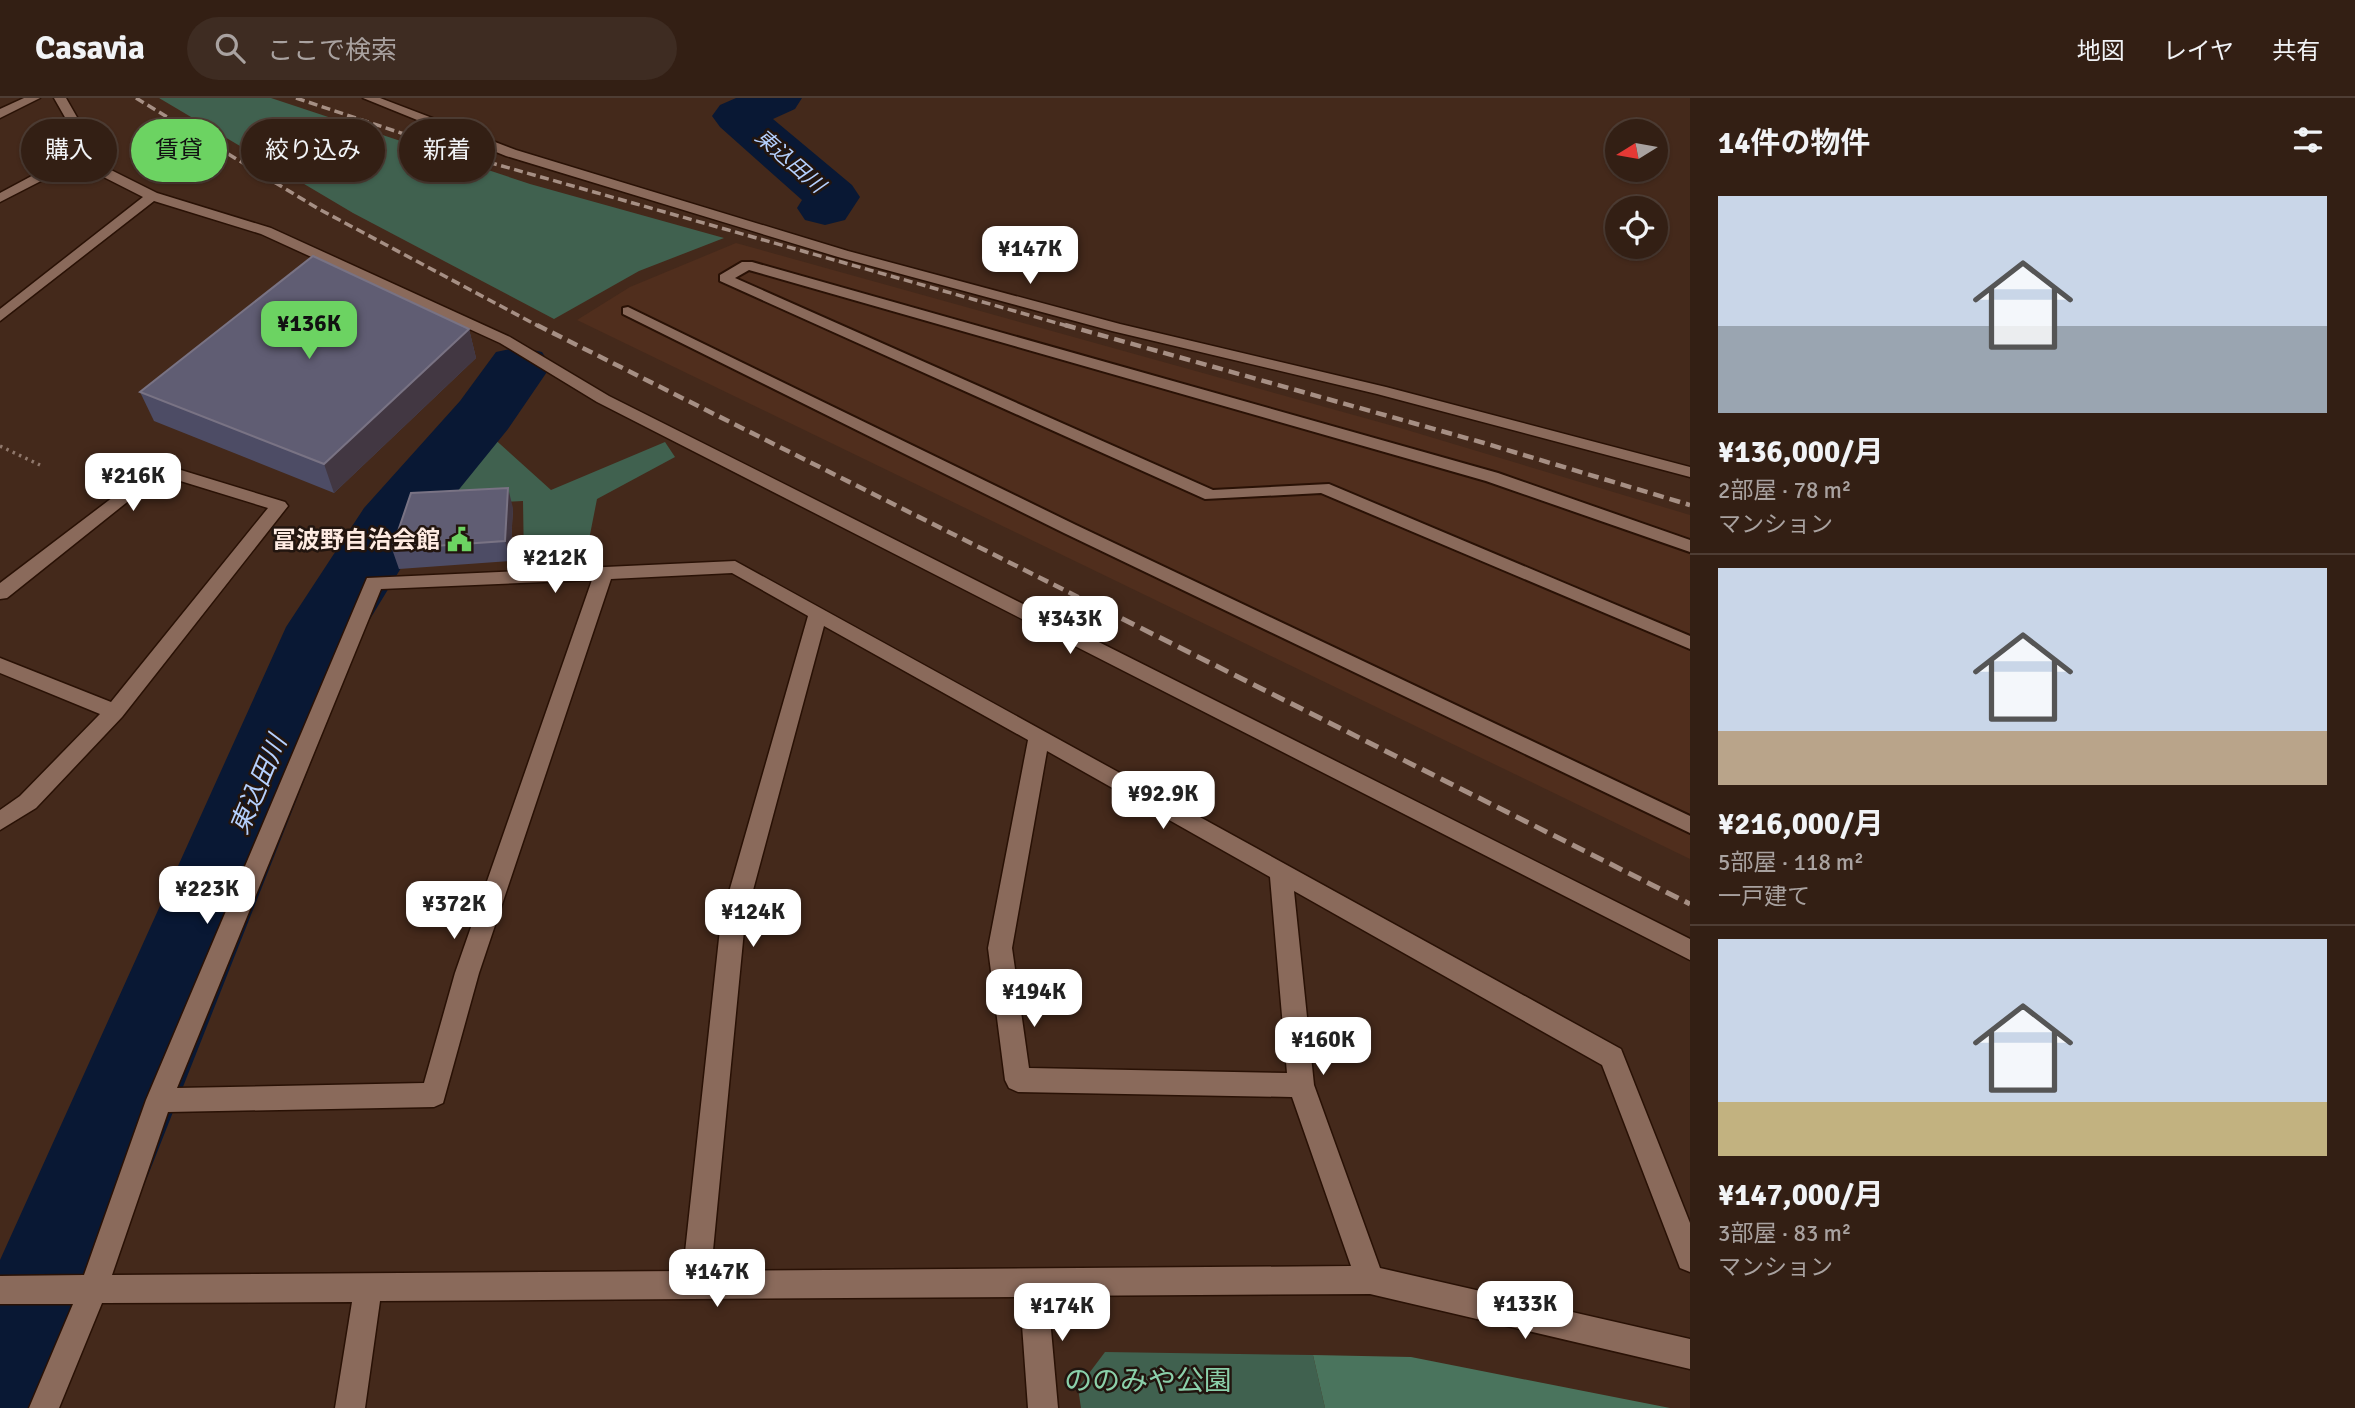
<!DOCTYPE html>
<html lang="ja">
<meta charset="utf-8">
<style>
:root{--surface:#331f14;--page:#3e2c22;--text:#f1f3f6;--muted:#a9a2a0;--line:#4e3d34;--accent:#6cd362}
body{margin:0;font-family:Signika,"Noto Sans JP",sans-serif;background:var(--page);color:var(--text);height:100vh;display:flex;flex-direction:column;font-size:26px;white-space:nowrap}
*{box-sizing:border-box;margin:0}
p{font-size:23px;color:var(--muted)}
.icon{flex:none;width:38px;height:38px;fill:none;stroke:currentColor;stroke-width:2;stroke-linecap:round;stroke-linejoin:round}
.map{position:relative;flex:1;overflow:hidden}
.panel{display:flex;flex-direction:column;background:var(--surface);width:665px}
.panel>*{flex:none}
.guide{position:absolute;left:21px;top:21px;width:665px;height:63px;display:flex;gap:14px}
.needle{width:46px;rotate:259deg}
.buttons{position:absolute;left:1605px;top:21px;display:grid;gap:14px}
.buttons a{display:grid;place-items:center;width:63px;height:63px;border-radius:50%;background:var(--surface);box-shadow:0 2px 5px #0004,0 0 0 2px var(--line);font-size:35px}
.price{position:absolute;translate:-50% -60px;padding:0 16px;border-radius:14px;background:#fff;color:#222;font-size:23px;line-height:46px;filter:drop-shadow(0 2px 4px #0008)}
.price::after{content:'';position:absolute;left:50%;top:42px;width:21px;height:16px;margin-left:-10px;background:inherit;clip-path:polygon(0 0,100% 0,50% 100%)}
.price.on{background:var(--accent);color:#111}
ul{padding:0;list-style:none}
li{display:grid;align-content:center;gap:14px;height:371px;padding:0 28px}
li+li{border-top:2px solid var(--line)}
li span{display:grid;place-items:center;height:217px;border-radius:0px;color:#555}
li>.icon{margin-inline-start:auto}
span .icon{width:126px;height:126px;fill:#fffc;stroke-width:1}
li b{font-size:30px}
h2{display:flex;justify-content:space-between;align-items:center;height:84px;padding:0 28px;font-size:30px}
.tag{padding:0 24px;border-radius:32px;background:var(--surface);box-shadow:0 2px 5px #0004,0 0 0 2px var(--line);font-size:24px;line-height:63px}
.tag.on{background:var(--accent);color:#111}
header{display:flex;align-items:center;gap:42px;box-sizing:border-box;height:98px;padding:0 35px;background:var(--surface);border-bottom:2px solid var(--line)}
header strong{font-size:33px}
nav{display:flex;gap:38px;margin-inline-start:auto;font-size:24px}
.search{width:490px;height:63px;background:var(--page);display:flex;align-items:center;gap:18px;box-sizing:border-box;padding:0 24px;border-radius:38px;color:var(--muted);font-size:26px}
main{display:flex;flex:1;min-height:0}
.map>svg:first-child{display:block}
.built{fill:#502e1d}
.green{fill:#40614f}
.forest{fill:#4a745d}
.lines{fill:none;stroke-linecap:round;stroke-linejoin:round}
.river{fill:#091834;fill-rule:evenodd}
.lane-casing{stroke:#291105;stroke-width:4}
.street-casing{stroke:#291105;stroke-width:3}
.secondary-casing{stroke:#291105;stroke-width:3}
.path{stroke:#90786c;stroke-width:3.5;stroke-dasharray:2.5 4.5;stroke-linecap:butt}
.lane{fill:#8a6a5b;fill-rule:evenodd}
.street{fill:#8a6a5b;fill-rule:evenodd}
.secondary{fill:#8a6a5b;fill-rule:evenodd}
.rail-far2{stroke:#a68f84;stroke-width:3.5;stroke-dasharray:9 4.5;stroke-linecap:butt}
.rail-far1{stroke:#a68f84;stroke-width:4.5;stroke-dasharray:11 6;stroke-linecap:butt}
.rail{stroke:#a68f84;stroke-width:5;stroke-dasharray:14 7;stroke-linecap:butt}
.wall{fill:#4d4c65}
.shaded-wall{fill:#423742}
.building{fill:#605d73;stroke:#797384;stroke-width:2}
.labels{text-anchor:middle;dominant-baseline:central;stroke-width:5;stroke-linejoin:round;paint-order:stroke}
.far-water-label{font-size:21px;font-style:italic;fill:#b5d0fe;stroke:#22150f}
.poi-label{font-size:24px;font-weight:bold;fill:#feebe2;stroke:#22150f;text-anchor:end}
.water-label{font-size:26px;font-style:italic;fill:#b5d0fe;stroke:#22150f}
.near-park-label{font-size:28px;fill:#8bd0aa;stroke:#22150f}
</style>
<header>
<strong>Casavia</strong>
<div class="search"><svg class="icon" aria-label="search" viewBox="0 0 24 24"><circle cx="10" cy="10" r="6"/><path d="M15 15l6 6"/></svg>ここで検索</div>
<nav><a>地図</a><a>レイヤ</a><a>共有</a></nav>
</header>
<main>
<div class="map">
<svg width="1690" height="1310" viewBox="0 0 1690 1310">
<rect width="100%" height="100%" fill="#44291b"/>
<!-- built -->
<path class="built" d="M 736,145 L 1397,329 L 1690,417 L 1690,761 L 577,222 L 630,189 Z"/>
<!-- green -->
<g class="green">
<path d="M 159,0 L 271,0 L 530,86 L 724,140 L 639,173 L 554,221 L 353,115 Z"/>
<path d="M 490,337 L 551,392 L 665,344 L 675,359 L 597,401 L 585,462 L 524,465 L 523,403 L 436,407 Z"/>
<path d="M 1105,1254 L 1313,1257 L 1325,1310 L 1081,1310 L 1078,1290 Z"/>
</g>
<!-- forest -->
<path class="forest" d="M 1313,1257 L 1411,1259 L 1670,1310 L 1325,1310 Z"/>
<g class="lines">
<!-- river -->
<g class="river">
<path d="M 736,0 L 802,0 L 795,11 L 773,21 L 852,87 L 860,99 L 845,122 L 825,127 L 805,122 L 797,110 L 802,102 L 720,29 L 712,18 L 720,7 Z"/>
<path d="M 519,249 L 542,254 L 551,268 L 508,331 L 418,442 L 364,531 L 56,1310 L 0,1310 L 0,1162 L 286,529 L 364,410 L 460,303 L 496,254 Z"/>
</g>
<defs>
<g id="lane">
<path d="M 742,164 L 752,164 L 1498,375 L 1690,442 L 1690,454 L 1486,383 L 749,172 L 735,180 L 1213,392 L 1329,386 L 1690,538 L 1690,551 L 1321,395 L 1205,401 L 720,183 L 720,177 Z"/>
<path d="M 628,209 L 1076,427 L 1690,718 L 1690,735 L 1064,435 L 623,216 L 623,210 Z"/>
</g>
<g id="street">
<path d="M 24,0 L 40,0 L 0,20 L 0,11 Z"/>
<path d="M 54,0 L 66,0 L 82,28 L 83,58 L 157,95 L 271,130 L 510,239 L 609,298 L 1690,841 L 1690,862 L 597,304 L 500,245 L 261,136 L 154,103 L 0,223 L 0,211 L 143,99 L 76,65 L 0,104 L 0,95 L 69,58 L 70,28 Z"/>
<path d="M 158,365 L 285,404 L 288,408 L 122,619 L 36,710 L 0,732 L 0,712 L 20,698 L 100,616 L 0,575 L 0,560 L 111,604 L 268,410 L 161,377 L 7,500 L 0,501 L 0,485 Z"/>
<path d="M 735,463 L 1621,951 L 1690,1125 L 1690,1174 L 1680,1170 L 1602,967 L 1294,793 L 1314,987 L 1380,1170 L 1690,1241 L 1690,1271 L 1370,1196 L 1048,1198 L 1058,1310 L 1028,1310 L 1020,1199 L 380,1203 L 365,1310 L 335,1310 L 352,1204 L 102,1205 L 59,1310 L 29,1310 L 73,1206 L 0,1206 L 0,1178 L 84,1177 L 146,1002 L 367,480 ZM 732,475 L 808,518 L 721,822 L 683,1173 L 112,1177 L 168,1014 L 434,1009 L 443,1005 L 479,875 L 611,481 ZM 592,482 L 455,875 L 424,985 L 177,990 L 381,491 ZM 824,528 L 1028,642 L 988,850 L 1005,982 L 1009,990 L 1018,994 L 1292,999 L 1351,1168 L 711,1173 L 745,822 ZM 1047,653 L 1270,779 L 1287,975 L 1029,970 L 1012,850 Z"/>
</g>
<path id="secondary" d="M 363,0 L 380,0 L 516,52 L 848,153 L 1120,226 L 1386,289 L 1690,369 L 1690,379 L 1377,296 L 1112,233 L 838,159 L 506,58 Z"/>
</defs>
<!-- lane casing -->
<use href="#lane" class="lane-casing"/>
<!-- street casing -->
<use href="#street" class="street-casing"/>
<!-- secondary casing -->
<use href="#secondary" class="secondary-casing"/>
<!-- path -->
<path class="path" d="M 0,348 L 40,367"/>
<!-- lane -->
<use href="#lane" class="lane"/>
<!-- street -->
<use href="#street" class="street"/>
<!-- secondary -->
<use href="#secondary" class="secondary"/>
<!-- rail-far2 -->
<g class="rail-far2">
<path d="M 136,0 L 317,110 L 540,229"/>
<path d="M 296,0 L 488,64 L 1071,229"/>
</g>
<!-- rail-far1 -->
<g class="rail-far1">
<path d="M 537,227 L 1106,513"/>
<path d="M 1065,227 L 1484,345 L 1690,407"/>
</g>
<!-- rail -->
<path class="rail" d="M 1103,511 L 1690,806"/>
</g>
<!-- wall -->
<g class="wall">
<path d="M 469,231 L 476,260 L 334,395 L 154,323 L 140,294 Z"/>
<path d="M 513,410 L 510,463 L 399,471 L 392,451 Z"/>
</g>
<!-- shaded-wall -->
<g class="shaded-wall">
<path d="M 469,231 L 476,260 L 334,395 L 324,366 Z"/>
<path d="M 508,390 L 513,410 L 510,463 L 505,443 Z"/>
</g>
<!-- building -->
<g class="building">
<path d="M 313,158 L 469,231 L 324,366 L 140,294 Z"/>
<path d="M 508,390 L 505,443 L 392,451 L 411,395 Z"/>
</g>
<!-- icons -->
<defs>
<symbol id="civic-bare" viewBox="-9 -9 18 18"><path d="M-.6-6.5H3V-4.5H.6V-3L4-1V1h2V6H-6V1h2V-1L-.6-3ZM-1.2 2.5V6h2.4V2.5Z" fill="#6cd362" stroke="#22150f" stroke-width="2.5" paint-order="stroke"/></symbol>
</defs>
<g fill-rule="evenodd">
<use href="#civic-bare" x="442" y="424" width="35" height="35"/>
</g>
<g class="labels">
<!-- far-water labels -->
<g class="far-water-label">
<text transform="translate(790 63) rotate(41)">東込田川</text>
</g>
<!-- poi labels -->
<g class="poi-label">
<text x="440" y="442">冨波野自治会館</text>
</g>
<!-- water labels -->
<g class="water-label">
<text transform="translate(259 687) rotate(-67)">東込田川</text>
</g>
<!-- near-park labels -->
<g class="near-park-label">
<text x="1148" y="1283">ののみや公園</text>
</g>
</g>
</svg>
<div class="buttons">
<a><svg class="needle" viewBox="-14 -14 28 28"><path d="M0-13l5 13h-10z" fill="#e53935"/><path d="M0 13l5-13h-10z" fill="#a9a2a0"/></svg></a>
<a><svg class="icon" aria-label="locate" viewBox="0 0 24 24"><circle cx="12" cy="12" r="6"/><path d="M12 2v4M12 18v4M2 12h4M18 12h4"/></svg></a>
</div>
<b class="price" style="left:1030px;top:188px">¥147K</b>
<b class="price on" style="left:309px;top:263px">¥136K</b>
<b class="price" style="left:133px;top:415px">¥216K</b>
<b class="price" style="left:555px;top:497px">¥212K</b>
<b class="price" style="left:1070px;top:558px">¥343K</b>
<b class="price" style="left:1163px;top:733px">¥92.9K</b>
<b class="price" style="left:207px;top:828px">¥223K</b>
<b class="price" style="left:454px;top:843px">¥372K</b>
<b class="price" style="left:753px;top:851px">¥124K</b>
<b class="price" style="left:1034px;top:931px">¥194K</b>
<b class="price" style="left:1323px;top:979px">¥160K</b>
<b class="price" style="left:717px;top:1211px">¥147K</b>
<b class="price" style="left:1525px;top:1243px">¥133K</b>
<b class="price" style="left:1062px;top:1245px">¥174K</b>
<div class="guide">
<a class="tag">購入</a>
<a class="tag on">賃貸</a>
<a class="tag">絞り込み</a>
<a class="tag">新着</a>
</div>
</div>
<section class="panel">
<h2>14件の物件<svg class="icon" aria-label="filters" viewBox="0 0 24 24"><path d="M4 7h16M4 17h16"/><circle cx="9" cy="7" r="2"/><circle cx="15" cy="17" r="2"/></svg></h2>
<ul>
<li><span style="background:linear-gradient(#c9d6e8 60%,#9aa5b1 0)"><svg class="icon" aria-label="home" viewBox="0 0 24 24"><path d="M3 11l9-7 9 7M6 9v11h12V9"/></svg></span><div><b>¥136,000/月</b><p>2部屋 · 78 m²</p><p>マンション</p></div></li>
<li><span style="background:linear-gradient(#c9d6e8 75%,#b9a48a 0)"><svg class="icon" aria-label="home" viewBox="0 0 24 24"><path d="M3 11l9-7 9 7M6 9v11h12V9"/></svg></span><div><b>¥216,000/月</b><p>5部屋 · 118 m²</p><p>一戸建て</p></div></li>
<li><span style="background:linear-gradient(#c9d6e8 75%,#c2b280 0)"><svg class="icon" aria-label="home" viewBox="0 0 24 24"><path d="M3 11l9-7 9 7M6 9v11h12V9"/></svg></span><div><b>¥147,000/月</b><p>3部屋 · 83 m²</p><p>マンション</p></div></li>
</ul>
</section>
</main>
